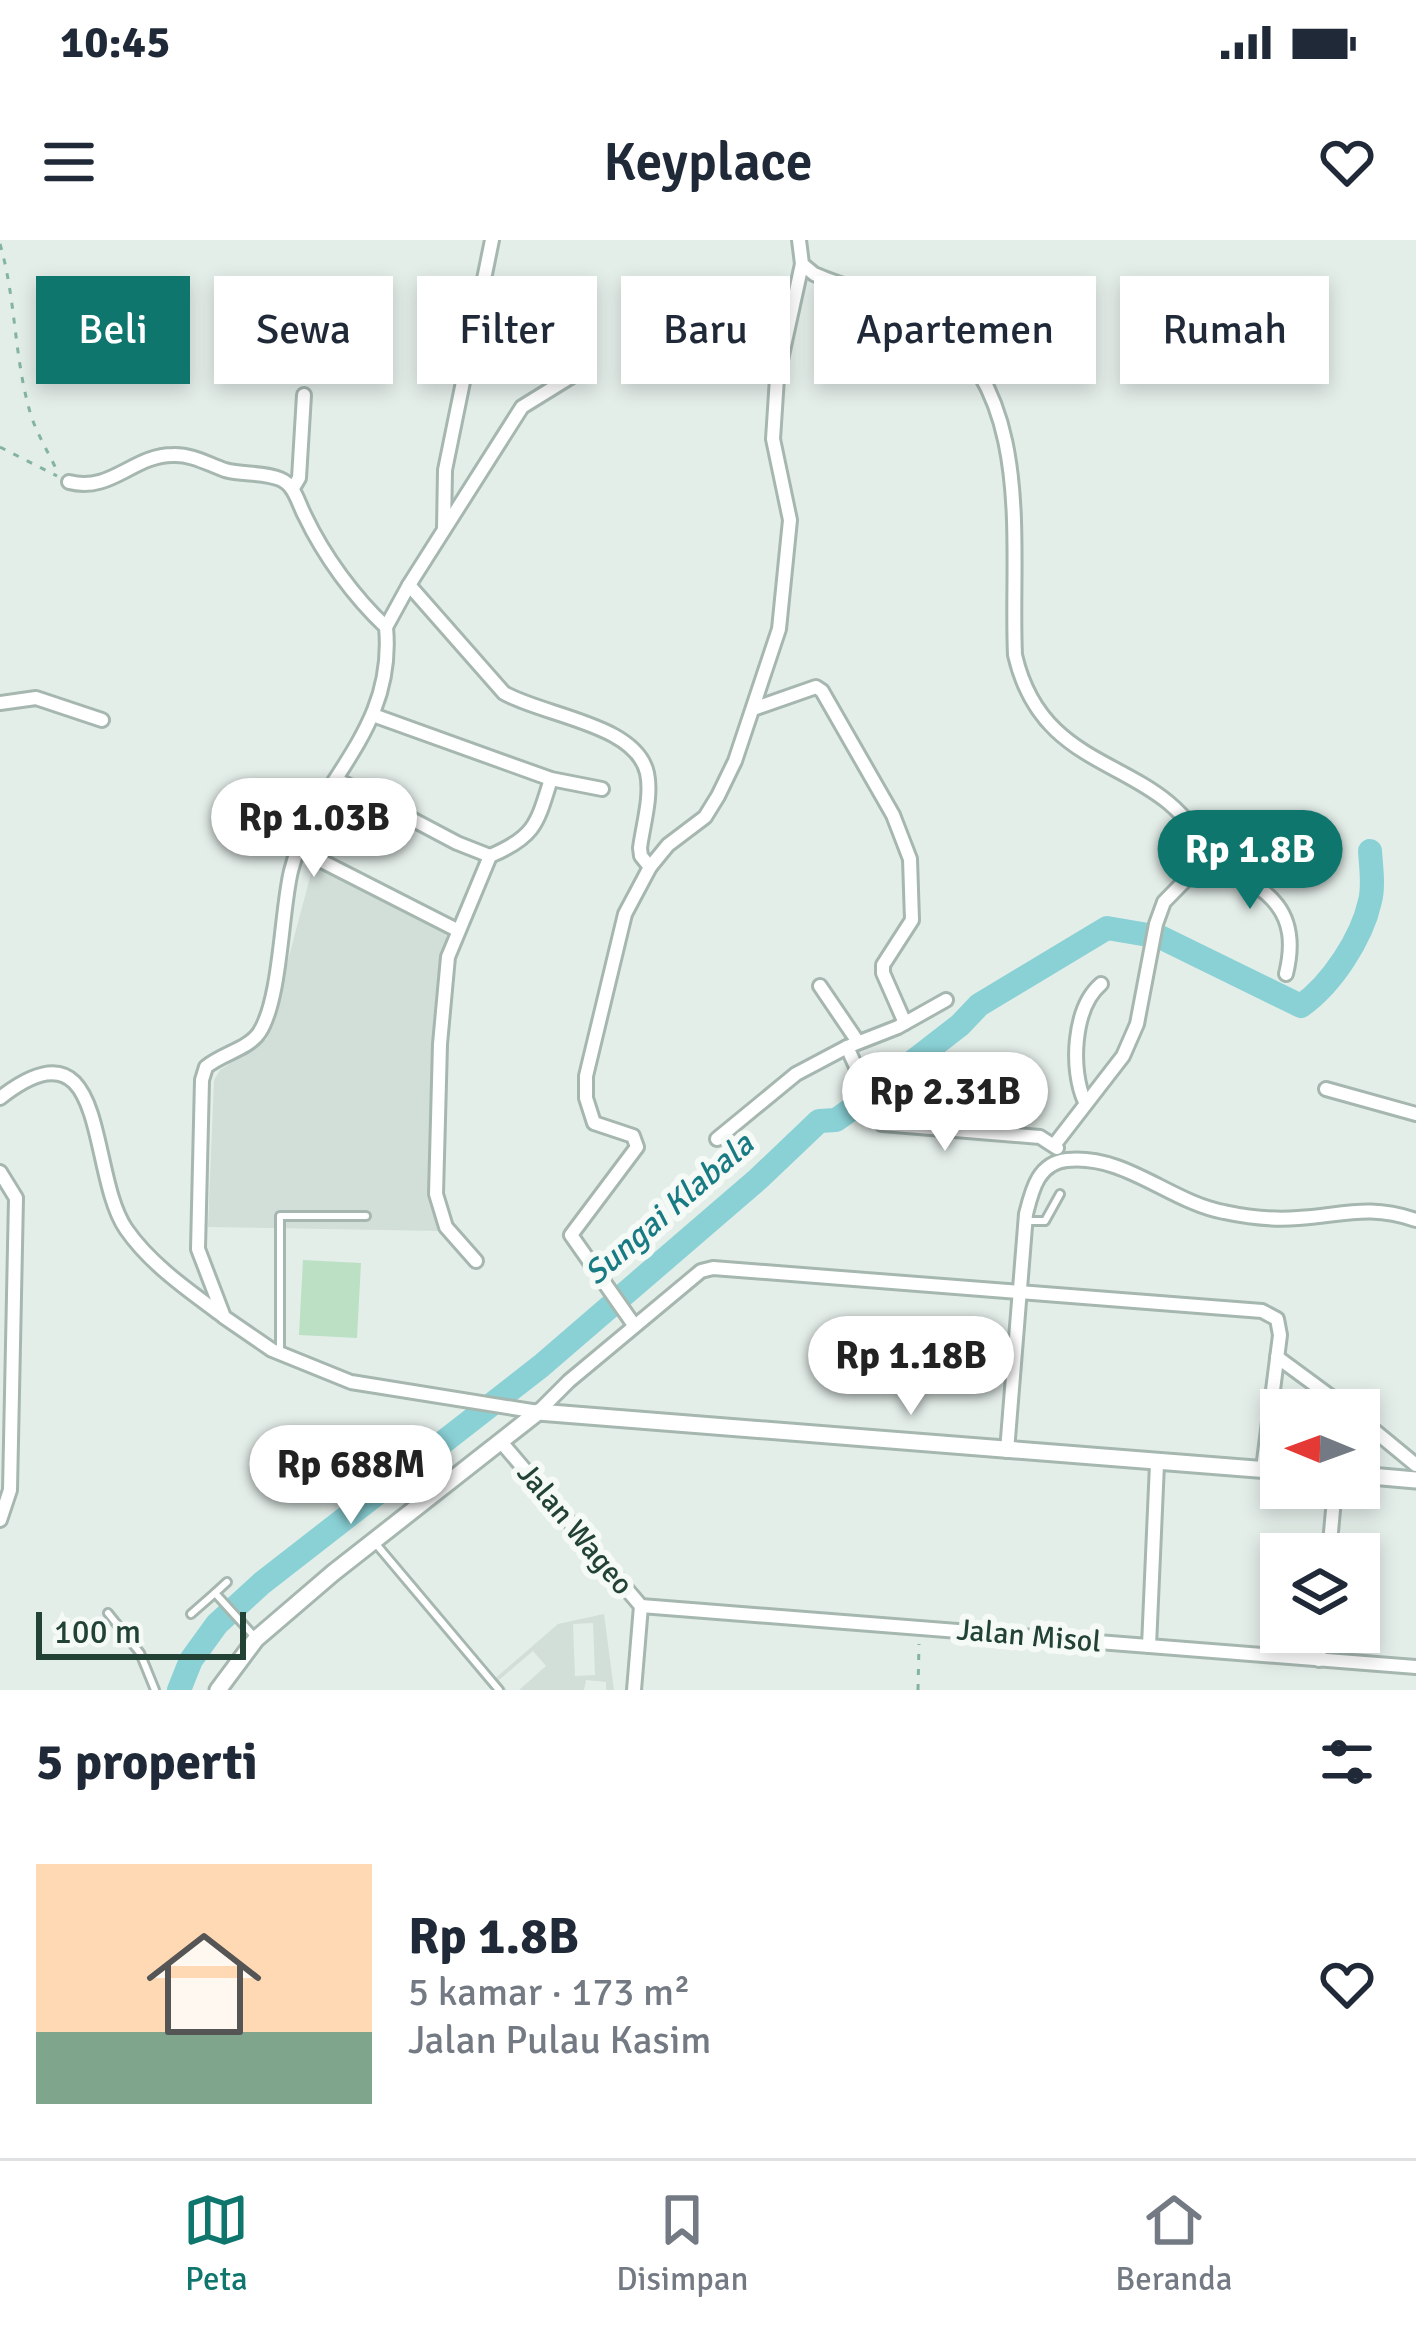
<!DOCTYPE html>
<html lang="id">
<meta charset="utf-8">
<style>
:root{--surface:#fff;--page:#f2f2f3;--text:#1f2937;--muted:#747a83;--line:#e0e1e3;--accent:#0f766e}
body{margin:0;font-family:Signika,sans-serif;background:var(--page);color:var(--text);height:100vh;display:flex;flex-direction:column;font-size:45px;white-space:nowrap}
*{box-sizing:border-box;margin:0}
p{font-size:39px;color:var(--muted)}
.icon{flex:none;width:66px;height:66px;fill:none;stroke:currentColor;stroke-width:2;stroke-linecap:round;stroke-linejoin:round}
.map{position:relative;height:1450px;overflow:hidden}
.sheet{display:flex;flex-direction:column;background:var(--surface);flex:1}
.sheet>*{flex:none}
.banner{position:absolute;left:36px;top:36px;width:1344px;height:108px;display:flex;gap:24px}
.needle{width:78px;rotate:271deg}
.fabs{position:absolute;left:1260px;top:1149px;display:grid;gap:24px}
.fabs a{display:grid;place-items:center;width:120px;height:120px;border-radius:0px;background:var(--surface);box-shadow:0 6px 18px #0003;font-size:60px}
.scale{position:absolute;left:36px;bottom:30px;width:210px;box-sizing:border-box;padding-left:12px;border:6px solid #224236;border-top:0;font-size:33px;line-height:42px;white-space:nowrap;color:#224236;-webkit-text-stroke:9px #f5faf7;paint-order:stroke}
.price{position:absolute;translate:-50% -102px;padding:0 27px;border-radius:42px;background:#fff;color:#222;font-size:39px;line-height:78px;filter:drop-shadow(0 3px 6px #0008)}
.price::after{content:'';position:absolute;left:50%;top:72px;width:36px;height:27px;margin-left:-18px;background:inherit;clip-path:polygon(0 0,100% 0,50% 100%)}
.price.selected{background:var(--accent);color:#fff}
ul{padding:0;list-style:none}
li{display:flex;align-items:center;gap:36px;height:300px;padding:0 36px}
li span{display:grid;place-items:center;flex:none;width:336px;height:240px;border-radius:0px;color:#555}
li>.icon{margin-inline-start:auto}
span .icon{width:144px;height:144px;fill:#fffc;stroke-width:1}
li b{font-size:51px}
h2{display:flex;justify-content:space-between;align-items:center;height:144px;padding:0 36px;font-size:51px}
.pill{padding:0 42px;border-radius:0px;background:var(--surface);box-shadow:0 6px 18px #0003;font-size:42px;line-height:108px}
.pill.selected{background:var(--accent);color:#fff}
.status{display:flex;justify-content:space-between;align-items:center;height:84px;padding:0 60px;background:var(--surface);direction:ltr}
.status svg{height:33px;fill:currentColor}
header{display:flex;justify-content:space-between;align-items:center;height:156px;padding:0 36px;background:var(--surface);font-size:54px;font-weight:600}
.menu{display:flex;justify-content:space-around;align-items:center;height:168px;border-top:3px solid var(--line);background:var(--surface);font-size:33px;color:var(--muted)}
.menu a{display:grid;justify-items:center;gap:6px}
.menu .selected{color:var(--accent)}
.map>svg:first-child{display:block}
.built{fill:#d2ded8;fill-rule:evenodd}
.green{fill:#bce0c3}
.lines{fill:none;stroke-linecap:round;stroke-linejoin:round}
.river{stroke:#8ad1d6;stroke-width:24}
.service-casing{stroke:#a6b7b0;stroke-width:12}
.minor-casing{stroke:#a6b7b0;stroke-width:18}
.tertiary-casing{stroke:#a6b7b0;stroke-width:21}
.path{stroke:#83b4a0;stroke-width:3;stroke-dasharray:6 9;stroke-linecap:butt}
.service{stroke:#fff;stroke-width:6}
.minor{stroke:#fff;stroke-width:12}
.tertiary{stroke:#fff;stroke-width:15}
.labels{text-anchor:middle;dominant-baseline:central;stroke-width:12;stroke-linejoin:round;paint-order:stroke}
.street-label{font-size:30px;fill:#224236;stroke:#f5faf7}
.water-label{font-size:33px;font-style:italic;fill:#187a82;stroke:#f5faf7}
</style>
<div class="status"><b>10:45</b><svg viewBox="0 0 49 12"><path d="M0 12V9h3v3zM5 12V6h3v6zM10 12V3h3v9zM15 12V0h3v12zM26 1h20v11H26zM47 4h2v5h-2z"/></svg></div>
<header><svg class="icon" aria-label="menu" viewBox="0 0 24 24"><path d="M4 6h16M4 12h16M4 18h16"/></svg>Keyplace<svg class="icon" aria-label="heart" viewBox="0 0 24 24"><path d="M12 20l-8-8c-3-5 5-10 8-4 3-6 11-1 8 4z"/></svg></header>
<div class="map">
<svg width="1416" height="1450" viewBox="0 0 1416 1450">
<rect width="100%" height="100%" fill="#e4eee9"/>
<!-- built -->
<g class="built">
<path d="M 313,626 L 447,694 L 434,786 L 431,962 L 440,991 L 208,987 L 214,840 L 220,830 L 267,799 Z"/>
<path d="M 604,1374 L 614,1450 L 606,1450 L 606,1442 L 586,1440 L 584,1450 L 519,1450 L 546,1426 L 533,1411 L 499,1440 L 507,1450 L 498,1450 L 492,1441 L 558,1384 ZM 593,1383 L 595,1435 L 575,1436 L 573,1384 Z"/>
</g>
<!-- green -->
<path class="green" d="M 303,1020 L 361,1023 L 357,1098 L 299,1095 Z"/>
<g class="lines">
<!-- river -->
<path class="river" d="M 179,1450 L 191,1420 L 217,1384 L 262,1343 L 541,1126 L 758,939 L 819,881 L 836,880 L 853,868 L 960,785 L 979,765 L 1107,688 L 1160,697 L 1301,766 C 1332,744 1362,698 1370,661 C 1374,646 1371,627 1370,611"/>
<defs>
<g id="service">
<path d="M 1026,981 L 1045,981 L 1060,954"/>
<path d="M 280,1114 L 280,976 L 366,976"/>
<path d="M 376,1304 L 499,1450"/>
<path d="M 215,1353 L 227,1342"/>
<path d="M 108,1373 L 140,1413 L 155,1450"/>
<path d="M 191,1374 L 215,1353 L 254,1396"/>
</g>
<g id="minor">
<path d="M 799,0 L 802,24 L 814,34 C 852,51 900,58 934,83 C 1036,157 1010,307 1015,415 C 1045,544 1166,512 1208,617 L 1164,662 L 1156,684 L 1137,784 L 1123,816 L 1055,904"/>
<path d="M 69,242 C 111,253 133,215 173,215 C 191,214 208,224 225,230 C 242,235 263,232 280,239 C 295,245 298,263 305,276 C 324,316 354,357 386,387 C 396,494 314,540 291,631 C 281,672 281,760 259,793 C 248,809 221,814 206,827 L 202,840 L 198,1009 L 224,1077 L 272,1110 L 351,1142 L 538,1172 L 569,1141 L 701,1031 L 713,1028 L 1262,1071 L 1277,1079 L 1280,1095 L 1263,1229"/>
<path d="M 293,248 L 299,238 L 304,155"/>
<path d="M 444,289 L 445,230 L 492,0"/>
<path d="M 409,345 L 504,453 C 544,476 636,484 647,533 C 652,556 643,585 640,608 L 641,616 L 650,627"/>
<path d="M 386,387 L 409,345 L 522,167 L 577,133"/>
<path d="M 0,463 L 36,458 L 102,480"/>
<path d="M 753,469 L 816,447 L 822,451 L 893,575 L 910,619 L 912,680 L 883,725 L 883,733 L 905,783"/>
<path d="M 373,475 L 551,539 L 602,549"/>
<path d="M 338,540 L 457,603 L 490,616"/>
<path d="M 298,609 L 457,690"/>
<path d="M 1208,617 C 1262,648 1303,664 1286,734"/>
<path d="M 820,746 L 858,802"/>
<path d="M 946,760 L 898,787 L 847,807 L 882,884 L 1040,897 L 1057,908"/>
<path d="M 1326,849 L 1416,874"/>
<path d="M 0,858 C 110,772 87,932 126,989 C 150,1024 189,1051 223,1076"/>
<path d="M 1085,862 C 1070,830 1073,768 1101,744"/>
<path d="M 717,899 L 796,834 L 847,807"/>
<path d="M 0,932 L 16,958 L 10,1250 L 0,1280"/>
<path d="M 476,1021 L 446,987 L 436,954 L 440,804 L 448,717 L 490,616 C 535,597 537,584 551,539"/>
<path d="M 634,1085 L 571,995 L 637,907 L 633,896 L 594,883 L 586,858 L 586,836 L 625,674 L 650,627 L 668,605 L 705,577 L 718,556 L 735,521 L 779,389 L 790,280 L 773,199 L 777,138 L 802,24"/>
<path d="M 1277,1117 L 1349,1170"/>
<path d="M 1359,1178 L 1416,1225"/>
<path d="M 502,1203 L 641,1366 L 634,1450"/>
<path d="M 1007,1211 L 1026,974 C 1032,950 1038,923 1067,920 C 1125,914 1170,962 1224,972 C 1247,977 1274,980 1298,978 C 1344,975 1369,964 1416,980"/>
<path d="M 1329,1314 L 1335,1248"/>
<path d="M 641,1366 L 1416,1427"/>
<path d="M 1149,1406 L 1157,1224"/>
<path d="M 1319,1420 L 1321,1392"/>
</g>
<g id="tertiary">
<path d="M 1359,1235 L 1416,1240"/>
<path d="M 218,1450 L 256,1399 L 333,1333 L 538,1172 L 1281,1231"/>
</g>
</defs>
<!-- service casing -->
<use href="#service" class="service-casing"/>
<!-- minor casing -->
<use href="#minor" class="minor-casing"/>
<!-- tertiary casing -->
<use href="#tertiary" class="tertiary-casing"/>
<!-- path -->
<g class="path">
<path d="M 0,4 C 16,59 14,117 30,172 C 36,193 49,213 58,233"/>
<path d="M 0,207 L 57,236"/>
<path d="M 918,1450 L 919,1404"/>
</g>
<!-- service -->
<use href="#service" class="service"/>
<!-- minor -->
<use href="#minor" class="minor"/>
<!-- tertiary -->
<use href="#tertiary" class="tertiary"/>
</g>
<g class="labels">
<!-- street labels -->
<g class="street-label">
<text transform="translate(575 1289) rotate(50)">Jalan Wageo</text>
<text transform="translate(1029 1396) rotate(5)">Jalan Misol</text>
</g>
<!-- water labels -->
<g class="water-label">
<text transform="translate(669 969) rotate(-41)">Sungai Klabala</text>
</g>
</g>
</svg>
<div class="fabs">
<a><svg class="needle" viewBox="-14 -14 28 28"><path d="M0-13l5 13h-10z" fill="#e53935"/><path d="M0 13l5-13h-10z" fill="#747a83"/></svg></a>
<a><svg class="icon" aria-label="layers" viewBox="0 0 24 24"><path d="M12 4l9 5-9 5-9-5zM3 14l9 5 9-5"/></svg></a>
</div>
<div class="scale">100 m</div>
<b class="price" style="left:314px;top:640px">Rp 1.03B</b>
<b class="price selected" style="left:1250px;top:672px">Rp 1.8B</b>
<b class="price" style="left:945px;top:914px">Rp 2.31B</b>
<b class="price" style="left:911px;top:1178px">Rp 1.18B</b>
<b class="price" style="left:351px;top:1287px">Rp 688M</b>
<div class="banner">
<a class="pill selected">Beli</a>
<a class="pill">Sewa</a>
<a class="pill">Filter</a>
<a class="pill">Baru</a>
<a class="pill">Apartemen</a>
<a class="pill">Rumah</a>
</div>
</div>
<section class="sheet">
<h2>5 properti<svg class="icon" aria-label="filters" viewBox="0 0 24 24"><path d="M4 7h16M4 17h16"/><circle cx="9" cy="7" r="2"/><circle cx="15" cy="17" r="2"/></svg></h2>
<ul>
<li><span style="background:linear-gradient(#ffd9b3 70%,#7fa58c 0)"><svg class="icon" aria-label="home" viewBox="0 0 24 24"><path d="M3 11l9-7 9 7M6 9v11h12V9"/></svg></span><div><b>Rp 1.8B</b><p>5 kamar · 173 m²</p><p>Jalan Pulau Kasim</p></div><svg class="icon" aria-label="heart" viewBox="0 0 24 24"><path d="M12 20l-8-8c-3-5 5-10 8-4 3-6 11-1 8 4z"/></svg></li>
</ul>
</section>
<nav class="menu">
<a class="selected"><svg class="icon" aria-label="map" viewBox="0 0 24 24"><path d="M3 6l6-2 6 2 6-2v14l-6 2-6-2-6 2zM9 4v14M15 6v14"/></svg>Peta</a>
<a><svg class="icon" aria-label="saved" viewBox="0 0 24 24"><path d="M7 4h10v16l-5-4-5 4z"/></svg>Disimpan</a>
<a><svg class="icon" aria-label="home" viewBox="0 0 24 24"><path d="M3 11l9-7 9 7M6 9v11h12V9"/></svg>Beranda</a>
</nav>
